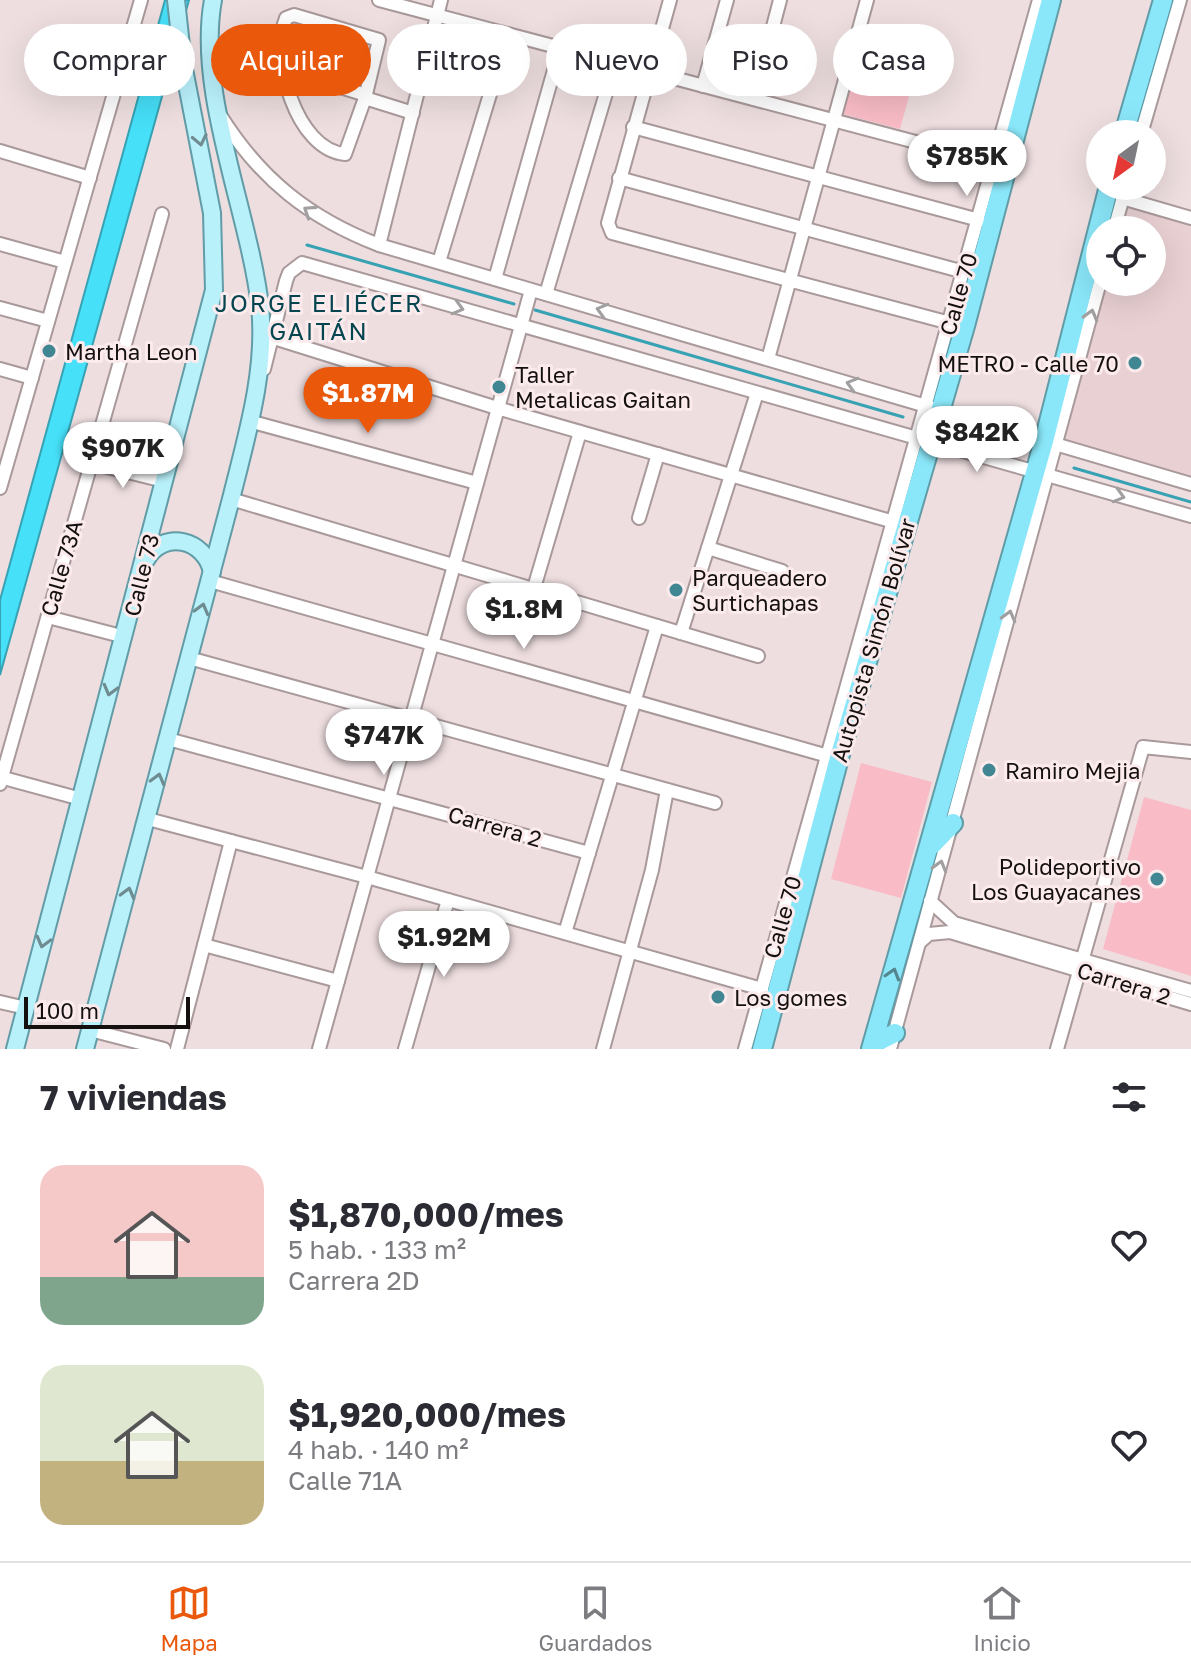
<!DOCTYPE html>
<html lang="es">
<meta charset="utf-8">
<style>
:root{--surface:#fff;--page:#f2f2f3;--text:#2b2b33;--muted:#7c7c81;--line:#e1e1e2;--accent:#ea580c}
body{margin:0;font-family:"Golos Text",sans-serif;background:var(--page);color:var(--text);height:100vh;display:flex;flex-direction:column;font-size:30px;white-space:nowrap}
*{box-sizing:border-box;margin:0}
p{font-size:26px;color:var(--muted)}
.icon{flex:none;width:44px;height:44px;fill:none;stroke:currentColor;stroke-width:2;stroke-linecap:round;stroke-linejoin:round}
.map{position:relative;height:1049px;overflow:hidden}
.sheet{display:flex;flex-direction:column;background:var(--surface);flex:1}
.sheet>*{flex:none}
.hud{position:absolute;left:24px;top:24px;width:1144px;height:72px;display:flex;gap:16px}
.needle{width:52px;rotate:213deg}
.buttons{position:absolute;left:1086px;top:120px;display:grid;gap:16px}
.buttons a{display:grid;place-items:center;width:80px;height:80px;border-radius:50%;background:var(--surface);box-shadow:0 8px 32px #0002;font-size:40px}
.scale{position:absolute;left:24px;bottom:20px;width:166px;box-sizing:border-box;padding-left:8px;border:4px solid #151010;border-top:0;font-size:22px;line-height:28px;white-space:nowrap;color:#151010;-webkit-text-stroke:6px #fcebed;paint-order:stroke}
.price{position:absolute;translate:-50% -68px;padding:0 18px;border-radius:28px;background:#fff;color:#222;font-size:26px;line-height:52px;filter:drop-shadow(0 2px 4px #0008)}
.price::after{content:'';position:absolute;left:50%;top:48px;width:24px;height:18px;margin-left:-12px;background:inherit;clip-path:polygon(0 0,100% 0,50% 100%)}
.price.active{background:var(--accent);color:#fff}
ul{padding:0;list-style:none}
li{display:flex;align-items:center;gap:24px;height:200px;padding:0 40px}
li span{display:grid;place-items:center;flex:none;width:224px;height:160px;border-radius:24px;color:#555}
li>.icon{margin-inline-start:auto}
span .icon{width:96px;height:96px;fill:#fffc;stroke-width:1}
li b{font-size:34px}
h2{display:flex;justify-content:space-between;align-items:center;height:96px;padding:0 40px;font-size:34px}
.chip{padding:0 28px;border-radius:36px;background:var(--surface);box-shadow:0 8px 32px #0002;font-size:28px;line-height:72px}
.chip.active{background:var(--accent);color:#fff}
.tab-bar{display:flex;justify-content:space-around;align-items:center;height:112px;border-top:2px solid var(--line);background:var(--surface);font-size:22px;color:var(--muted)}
.tab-bar a{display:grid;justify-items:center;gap:4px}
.tab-bar .active{color:var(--accent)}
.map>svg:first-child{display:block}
.built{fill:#e9d0d3}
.green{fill:#f9bcc6}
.water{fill:#46e0f9;stroke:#37a2b3;stroke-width:2}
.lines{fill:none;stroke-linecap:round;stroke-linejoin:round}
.stream{stroke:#37a2b3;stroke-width:3}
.minor-casing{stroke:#a9999b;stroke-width:16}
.major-casing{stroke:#619ca7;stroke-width:20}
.highway-casing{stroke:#619ca7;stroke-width:22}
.minor{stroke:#fff;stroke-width:12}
.major{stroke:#b9f1fb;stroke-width:16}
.highway{stroke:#8ae7f9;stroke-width:18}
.oneway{stroke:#6f8c91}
.oneway2{stroke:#a19f9f}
.oneway3{stroke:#558690}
.poi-dot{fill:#418693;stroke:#fcebed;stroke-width:3}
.labels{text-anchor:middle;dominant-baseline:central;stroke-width:6;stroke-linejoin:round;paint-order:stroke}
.street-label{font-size:22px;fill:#151010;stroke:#fcebed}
.poi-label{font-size:22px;fill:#151010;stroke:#fcebed;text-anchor:start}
.neighbourhood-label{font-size:24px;letter-spacing:2px;fill:#05454f;stroke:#fcebed}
</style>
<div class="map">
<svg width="1191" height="1049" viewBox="0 0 1191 1049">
<rect width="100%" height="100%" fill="#eedee0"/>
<!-- built -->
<path class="built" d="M 1122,198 L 1191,218 L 1191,484 L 1057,445 L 1100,282 L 1152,282 L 1152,230 L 1114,230 Z"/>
<!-- green -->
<g class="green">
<path d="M 862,40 L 920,56 L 900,129 L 843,114 Z"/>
<path d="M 861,763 L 932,782 L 901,898 L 831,879 Z"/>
<path d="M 1144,797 L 1191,810 L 1191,976 L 1103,949 Z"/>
</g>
<!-- water -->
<path class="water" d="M 165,0 L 189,0 L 0,675 L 0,600 Z"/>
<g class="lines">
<!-- stream -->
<g class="stream">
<path d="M 307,245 L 514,304"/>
<path d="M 535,310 L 903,417"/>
<path d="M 1074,468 L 1191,502"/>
</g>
<defs>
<g id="minor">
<path d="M 379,0 L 995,163"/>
<path d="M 670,0 L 608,223 L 612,233 L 950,323"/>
<path d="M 294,15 L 379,40 L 365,98 L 345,154 C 296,150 270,57 286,18 Z"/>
<path d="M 286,70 L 366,95"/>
<path d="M 703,86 L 727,0"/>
<path d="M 365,98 L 413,113"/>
<path d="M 754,99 L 780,0"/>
<path d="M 220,115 C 260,179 309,218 379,245 L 1191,484"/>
<path d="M 633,127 L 979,220"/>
<path d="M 1141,134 L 1180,0"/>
<path d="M 0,151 L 90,178"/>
<path d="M 619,178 L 964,272"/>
<path d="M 1122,198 L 1191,218"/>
<path d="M 1114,230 L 1126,186"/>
<path d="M 0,244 L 65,262"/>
<path d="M 379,245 L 441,0"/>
<path d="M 439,262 L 508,35"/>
<path d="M 495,279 L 560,49"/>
<path d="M 546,294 L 615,63"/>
<path d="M 0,308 L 48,321"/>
<path d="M 274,338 L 497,408 L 894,522"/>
<path d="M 768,359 L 867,0"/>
<path d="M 0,369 L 32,378"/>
<path d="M 264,369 L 286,281 L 289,273 L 302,263 L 1191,516"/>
<path d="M 249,421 L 477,483"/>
<path d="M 91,463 L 164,481"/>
<path d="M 0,488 L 141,0"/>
<path d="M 231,499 L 758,656"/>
<path d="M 639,518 L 658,454"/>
<path d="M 708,548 L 782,571"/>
<path d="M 210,581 L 828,756"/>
<path d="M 534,588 L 580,432"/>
<path d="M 48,617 L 125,637"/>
<path d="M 681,633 L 757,393"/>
<path d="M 189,658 L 715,803"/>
<path d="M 168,739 L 589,853"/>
<path d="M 0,777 L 81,799"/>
<path d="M 0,784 L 162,214"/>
<path d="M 148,819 L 367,877 L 762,989"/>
<path d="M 930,901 L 954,923 L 1191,991"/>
<path d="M 565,933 L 657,626"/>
<path d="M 920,942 L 929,934 L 950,932 L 1191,1004"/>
<path d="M 204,945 L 338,981"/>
<path d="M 0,1002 L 26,1008"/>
<path d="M 90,1030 L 164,1049"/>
<path d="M 177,1049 L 231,841"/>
<path d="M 319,1049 L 531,290"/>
<path d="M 405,1049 L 448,900"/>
<path d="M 603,1049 L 652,870 L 667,790"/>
<path d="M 745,1049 L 1039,0"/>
<path d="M 890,1049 L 1100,282"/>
<path d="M 1057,1049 L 1143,747 L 1191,752"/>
</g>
<g id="major">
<path d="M 146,560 C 163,529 205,539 212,572"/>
<path d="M 15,1049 L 214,290 L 212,213 L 183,64 L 176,0"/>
<path d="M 85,1049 L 231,499 C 246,438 267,370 260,306 C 249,212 196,92 213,0"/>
</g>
<g id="highway">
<path d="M 1124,134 L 1163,0"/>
<path d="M 932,845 L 953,823"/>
<path d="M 873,1044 L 895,1033"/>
<path d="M 762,1049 L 839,758 L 965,326 L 1051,0"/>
<path d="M 871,1049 L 1044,441 L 1109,186"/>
</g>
</defs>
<!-- minor casing -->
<use href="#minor" class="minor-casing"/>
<!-- major casing -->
<use href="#major" class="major-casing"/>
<!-- highway casing -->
<use href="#highway" class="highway-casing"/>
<!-- minor -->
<use href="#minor" class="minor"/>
<!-- major -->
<use href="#major" class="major"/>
<!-- highway -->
<use href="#highway" class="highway"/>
</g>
<!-- one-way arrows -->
<defs><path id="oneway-chevron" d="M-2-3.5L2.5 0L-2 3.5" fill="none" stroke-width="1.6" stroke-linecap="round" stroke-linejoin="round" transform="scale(2)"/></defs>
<g class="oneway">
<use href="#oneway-chevron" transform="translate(200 140) rotate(78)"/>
<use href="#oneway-chevron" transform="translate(202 609) rotate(-75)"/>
<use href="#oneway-chevron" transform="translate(110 690) rotate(105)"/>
<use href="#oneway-chevron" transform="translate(158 779) rotate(-75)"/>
<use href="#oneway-chevron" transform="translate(128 893) rotate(-75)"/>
<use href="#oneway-chevron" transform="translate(43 942) rotate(105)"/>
</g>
<g class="oneway2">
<use href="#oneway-chevron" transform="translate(309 211) rotate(-147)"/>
<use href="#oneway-chevron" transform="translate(458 308) rotate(16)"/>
<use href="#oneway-chevron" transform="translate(602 310) rotate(-164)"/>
<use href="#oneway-chevron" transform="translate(1091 315) rotate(-75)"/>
<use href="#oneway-chevron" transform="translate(852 384) rotate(-164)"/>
<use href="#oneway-chevron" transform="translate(1119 496) rotate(16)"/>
<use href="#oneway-chevron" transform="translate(1009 616) rotate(-75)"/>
<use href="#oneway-chevron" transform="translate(940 866) rotate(-74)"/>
</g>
<use class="oneway3" href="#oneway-chevron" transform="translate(893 974) rotate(-73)"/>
<!-- markers -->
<g class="poi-dot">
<circle cx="49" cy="351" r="8"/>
<circle cx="1135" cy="363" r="8"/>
<circle cx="499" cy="387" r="8"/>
<circle cx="676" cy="590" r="8"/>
<circle cx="989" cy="770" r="8"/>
<circle cx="1157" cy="879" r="8"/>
<circle cx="718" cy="997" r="8"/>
</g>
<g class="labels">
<!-- street labels -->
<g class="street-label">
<text transform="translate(958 294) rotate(-74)">Calle 70</text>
<text transform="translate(61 568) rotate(-74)">Calle 73A</text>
<text transform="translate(141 575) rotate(-76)">Calle 73</text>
<text transform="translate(873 640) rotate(-74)">Autopista Simón Bolívar</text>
<text transform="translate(495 826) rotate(16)">Carrera 2</text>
<text transform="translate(782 917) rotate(-74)">Calle 70</text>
<text transform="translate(1124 983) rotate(17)">Carrera 2</text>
</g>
<!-- poi labels -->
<g class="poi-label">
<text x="65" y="351">Martha Leon</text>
<text x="1119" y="363" text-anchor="end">METRO - Calle 70</text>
<text x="515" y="374">Taller<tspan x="515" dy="25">Metalicas Gaitan</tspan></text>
<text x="692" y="577">Parqueadero<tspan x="692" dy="25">Surtichapas</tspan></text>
<text x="1005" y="770">Ramiro Mejia</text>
<text x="1141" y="866" text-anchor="end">Polideportivo<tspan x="1141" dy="25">Los Guayacanes</tspan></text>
<text x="734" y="997">Los gomes</text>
</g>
<!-- neighbourhood labels -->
<g class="neighbourhood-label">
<text x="319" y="302">JORGE ELIÉCER<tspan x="319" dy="28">GAITÁN</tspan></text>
</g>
</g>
</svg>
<div class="buttons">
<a><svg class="needle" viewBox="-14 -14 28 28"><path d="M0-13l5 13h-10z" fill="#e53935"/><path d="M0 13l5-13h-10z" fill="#7c7c81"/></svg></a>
<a><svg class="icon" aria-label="locate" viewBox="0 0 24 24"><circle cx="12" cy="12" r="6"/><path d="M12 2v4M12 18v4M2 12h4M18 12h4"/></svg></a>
</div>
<div class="scale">100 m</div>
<b class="price" style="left:967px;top:198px">$785K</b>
<b class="price active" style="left:368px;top:435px">$1.87M</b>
<b class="price" style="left:977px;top:474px">$842K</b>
<b class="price" style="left:123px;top:490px">$907K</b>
<b class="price" style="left:524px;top:651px">$1.8M</b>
<b class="price" style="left:384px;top:777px">$747K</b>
<b class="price" style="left:444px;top:979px">$1.92M</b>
<div class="hud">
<a class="chip">Comprar</a>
<a class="chip active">Alquilar</a>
<a class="chip">Filtros</a>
<a class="chip">Nuevo</a>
<a class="chip">Piso</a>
<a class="chip">Casa</a>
</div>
</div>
<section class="sheet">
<h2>7 viviendas<svg class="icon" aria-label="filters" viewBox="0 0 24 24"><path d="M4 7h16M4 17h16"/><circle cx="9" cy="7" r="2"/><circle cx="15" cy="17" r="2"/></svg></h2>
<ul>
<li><span style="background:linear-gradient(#f6c9c9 70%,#7fa58c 0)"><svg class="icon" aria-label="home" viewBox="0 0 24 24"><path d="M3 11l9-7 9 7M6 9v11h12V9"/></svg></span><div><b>$1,870,000/mes</b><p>5 hab. · 133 m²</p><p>Carrera 2D</p></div><svg class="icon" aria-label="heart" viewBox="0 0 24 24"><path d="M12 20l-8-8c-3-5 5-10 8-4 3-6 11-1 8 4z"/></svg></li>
<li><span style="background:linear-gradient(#dfe7d0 60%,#c2b280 0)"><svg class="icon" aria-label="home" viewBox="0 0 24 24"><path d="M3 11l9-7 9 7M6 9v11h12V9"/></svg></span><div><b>$1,920,000/mes</b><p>4 hab. · 140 m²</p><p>Calle 71A</p></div><svg class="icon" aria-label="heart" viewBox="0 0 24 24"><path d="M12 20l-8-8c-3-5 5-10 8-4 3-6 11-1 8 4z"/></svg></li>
</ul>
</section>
<nav class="tab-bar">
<a class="active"><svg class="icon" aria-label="map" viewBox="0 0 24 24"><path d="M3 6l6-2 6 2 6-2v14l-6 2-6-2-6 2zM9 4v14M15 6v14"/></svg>Mapa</a>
<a><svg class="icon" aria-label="saved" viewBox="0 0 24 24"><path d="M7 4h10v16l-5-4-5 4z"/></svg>Guardados</a>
<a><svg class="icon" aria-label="home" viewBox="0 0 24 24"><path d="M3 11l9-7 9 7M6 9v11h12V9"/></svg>Inicio</a>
</nav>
